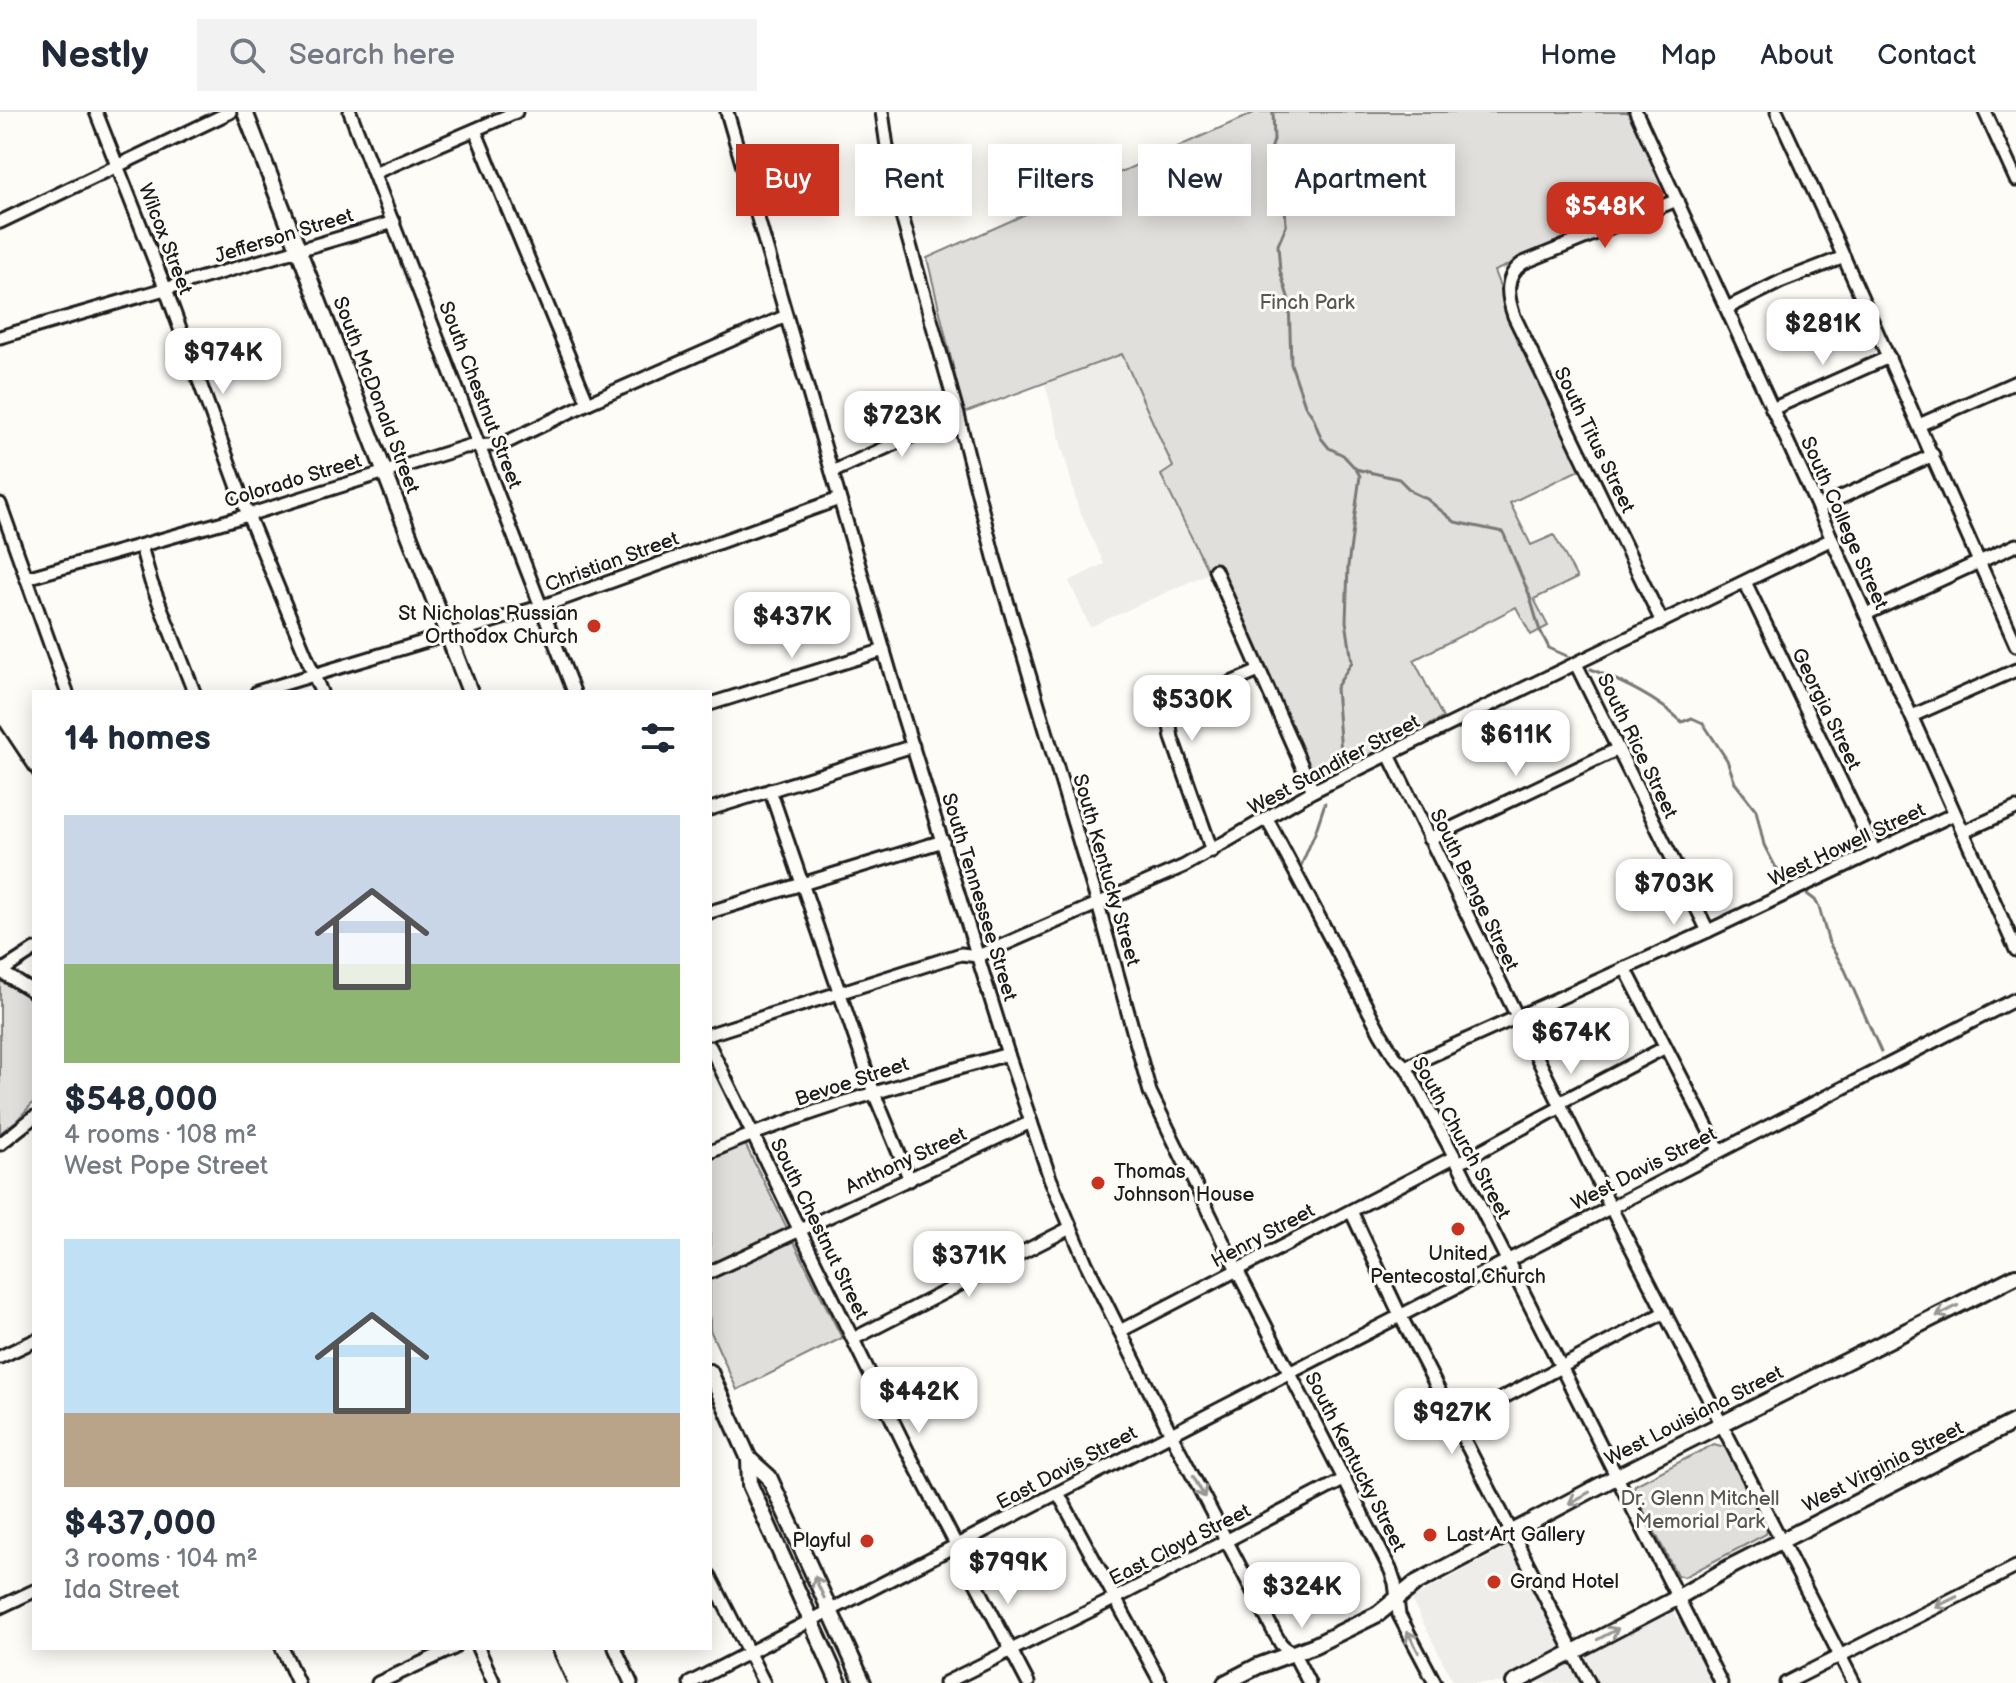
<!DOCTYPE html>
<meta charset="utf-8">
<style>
:root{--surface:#fff;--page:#f2f2f3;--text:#1f2937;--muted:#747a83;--line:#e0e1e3;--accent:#c8321e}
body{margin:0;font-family:"Balsamiq Sans",sans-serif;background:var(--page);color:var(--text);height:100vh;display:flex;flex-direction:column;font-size:30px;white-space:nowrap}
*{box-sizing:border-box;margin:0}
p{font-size:26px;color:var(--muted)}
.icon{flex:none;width:44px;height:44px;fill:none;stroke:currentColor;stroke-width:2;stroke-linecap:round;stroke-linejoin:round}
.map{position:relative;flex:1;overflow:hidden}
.panel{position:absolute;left:32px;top:578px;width:680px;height:960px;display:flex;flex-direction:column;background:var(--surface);border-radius:0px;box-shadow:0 4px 20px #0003}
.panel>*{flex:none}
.guide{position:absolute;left:736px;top:32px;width:760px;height:72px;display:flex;gap:16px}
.price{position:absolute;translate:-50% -68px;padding:0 18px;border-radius:16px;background:#fff;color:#222;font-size:26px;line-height:52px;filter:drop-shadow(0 2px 4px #0008)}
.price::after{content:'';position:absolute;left:50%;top:48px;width:24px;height:18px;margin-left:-12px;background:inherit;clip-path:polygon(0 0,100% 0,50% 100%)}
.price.current{background:var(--accent);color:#fff}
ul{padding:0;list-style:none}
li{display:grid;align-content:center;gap:16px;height:424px;padding:0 32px}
li span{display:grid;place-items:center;height:248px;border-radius:0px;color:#555}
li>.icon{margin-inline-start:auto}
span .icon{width:144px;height:144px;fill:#fffc;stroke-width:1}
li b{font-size:34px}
h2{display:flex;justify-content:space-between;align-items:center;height:96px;padding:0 32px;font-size:34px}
.pill{padding:0 28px;border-radius:0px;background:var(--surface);box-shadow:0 4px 20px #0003;font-size:28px;line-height:72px}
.pill.current{background:var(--accent);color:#fff}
header{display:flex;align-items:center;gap:48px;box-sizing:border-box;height:112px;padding:0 40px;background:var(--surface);border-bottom:2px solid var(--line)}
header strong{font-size:38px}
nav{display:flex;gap:44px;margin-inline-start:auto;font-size:28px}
.search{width:560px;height:72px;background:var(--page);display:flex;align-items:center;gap:20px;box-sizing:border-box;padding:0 28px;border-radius:0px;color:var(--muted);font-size:30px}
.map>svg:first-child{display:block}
.built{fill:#eeede9}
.green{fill:#e0dfdb;stroke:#7e7e7c;stroke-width:2}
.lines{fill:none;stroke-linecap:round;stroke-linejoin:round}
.stream{stroke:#797876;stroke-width:3}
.minor-casing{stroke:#1c1c1c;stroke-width:17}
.major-casing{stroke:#1c1c1c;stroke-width:20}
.minor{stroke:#fdfcf7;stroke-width:11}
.major{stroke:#fdfcf7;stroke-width:14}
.rail{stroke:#1c1c1c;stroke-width:3}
.oneway{stroke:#989794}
.poi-dot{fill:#c8321e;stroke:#fdfcf7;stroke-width:3}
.labels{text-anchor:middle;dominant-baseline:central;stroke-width:6;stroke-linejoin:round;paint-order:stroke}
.street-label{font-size:20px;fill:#1c1c1c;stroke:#fdfcf7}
.park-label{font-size:20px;fill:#575655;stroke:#fdfcf7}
.poi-label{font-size:20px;fill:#1c1c1c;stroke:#fdfcf7;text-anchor:start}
</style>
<header>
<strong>Nestly</strong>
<div class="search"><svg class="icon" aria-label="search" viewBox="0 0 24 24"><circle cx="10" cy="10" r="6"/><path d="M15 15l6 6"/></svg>Search here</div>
<nav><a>Home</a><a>Map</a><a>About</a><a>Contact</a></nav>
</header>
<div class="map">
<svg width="2016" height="1571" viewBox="0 0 2016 1571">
<rect width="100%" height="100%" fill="#fdfcf7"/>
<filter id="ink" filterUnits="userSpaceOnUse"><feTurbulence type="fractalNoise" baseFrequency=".0125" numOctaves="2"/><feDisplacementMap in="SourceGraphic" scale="16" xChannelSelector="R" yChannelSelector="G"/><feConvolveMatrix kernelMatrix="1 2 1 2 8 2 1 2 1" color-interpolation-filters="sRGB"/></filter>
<g filter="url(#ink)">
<!-- built -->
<g class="built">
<path d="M 1122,242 L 1173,356 L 1161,363 L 1209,461 L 1090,515 L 1069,469 L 1104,452 L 1078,395 L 1045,271 Z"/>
<path d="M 1513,1432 L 1574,1551 L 1673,1499 L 1712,1571 L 1454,1571 L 1411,1487 Z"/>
</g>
<!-- green -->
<g class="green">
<path d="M 1256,0 L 1629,0 L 1669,86 L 1494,159 L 1525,239 L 1581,357 L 1510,391 L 1531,433 L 1554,423 L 1577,466 L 1534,487 L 1548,514 L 1531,523 L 1516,495 L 1414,548 L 1443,606 L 1313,671 L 1219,456 L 1209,461 L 1161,363 L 1173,355 L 1122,242 L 964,301 L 927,146 Z"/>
<path d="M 0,869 L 34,888 L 34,990 L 16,1009 L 0,1021 Z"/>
<path d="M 743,1028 L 842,1226 L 737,1278 L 710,1218 L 710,1043 Z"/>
<path d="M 1714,1332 L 1725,1335 L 1767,1418 L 1766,1422 L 1684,1465 L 1677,1463 L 1633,1378 L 1635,1373 Z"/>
</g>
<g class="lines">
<!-- stream -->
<g class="stream">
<path d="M 1273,0 L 1274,28 L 1270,41 L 1275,50 L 1274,64 L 1284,69 L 1286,114 L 1278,133 L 1280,159 L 1289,188 L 1291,252 L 1305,293 L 1313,305 L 1321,326 L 1329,336 L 1343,343 L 1356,357 L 1399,367 L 1412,380 L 1427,387 L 1455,410 L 1503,420 L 1529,482 L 1539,516 L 1549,536 L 1567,544"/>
<path d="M 1591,557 C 1622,570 1657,586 1682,610 L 1692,606 L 1703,611 L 1727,648 L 1735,671 L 1756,698 L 1764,733 L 1775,754 L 1790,770"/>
<path d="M 1342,653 L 1336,576 L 1352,550 L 1346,509 L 1348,454 L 1360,364 L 1356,357"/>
<path d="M 1300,756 L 1315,721 L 1325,691"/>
<path d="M 1807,782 L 1815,788 L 1819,795 L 1829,831 L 1845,858 L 1881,940"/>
</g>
<defs>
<g id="minor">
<path d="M 96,0 L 166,178 L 248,403 L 321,580"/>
<path d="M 350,0 L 574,580"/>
<path d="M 727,0 L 900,594 L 1008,942 L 1050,1066 L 1086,1151 L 1171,1322 L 1275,1522 L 1281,1532 L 1296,1546 L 1309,1571"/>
<path d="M 882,0 L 892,69 L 958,303 L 994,445 L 1098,792 L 1150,980 L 1237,1158 L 1391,1459 L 1395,1471 L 1399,1503 L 1435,1571"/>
<path d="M 1636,0 L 1818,396 L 2016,838"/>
<path d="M 1777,0 L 1834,123 L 2016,533"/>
<path d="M 1985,0 L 2016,68"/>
<path d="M 475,18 L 588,291"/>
<path d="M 374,61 L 516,0"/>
<path d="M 0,110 L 230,0"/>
<path d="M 1727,196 L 1782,169 L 1844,145"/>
<path d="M 0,225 L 394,110"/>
<path d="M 1772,297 L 1889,245"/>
<path d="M 1919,313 L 2016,270"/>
<path d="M 832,360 L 958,303"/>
<path d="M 0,392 L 67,580"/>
<path d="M 1818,396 L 1933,343"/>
<path d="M 141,434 L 151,470 L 194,580"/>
<path d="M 1215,458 L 1313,679"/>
<path d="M 26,466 L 248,403 L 465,335 L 503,332 L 588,291 L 786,204"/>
<path d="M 1745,470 L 1875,740"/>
<path d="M 1866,502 L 2016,433"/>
<path d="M 1662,510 L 1514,204 C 1507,184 1504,164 1523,151 L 1677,88"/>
<path d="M 1576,552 L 1708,819"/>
<path d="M 257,580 L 543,494 L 839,387"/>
<path d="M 710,592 L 884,538"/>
<path d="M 1912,604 L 2016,558"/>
<path d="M 1389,643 L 1610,1094 L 1854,1571"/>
<path d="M 770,678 L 874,981 L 910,1068"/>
<path d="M 710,697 L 913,634"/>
<path d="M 1267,707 L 1381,922 L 1395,945 L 1406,955 L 1458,1051 L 1721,1571"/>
<path d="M 1963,720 L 2016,696"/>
<path d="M 1429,727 L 1618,637"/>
<path d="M 1212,739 L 1172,626 L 1168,601 L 1183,591 L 1259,559"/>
<path d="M 710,800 L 943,729"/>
<path d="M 1625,856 L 1719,1038"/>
<path d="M 0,859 L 34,880"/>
<path d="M 0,860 L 34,838"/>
<path d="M 710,922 L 961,842 L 978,844 L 1184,754 L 1313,679 L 1832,427"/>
<path d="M 710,935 L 909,1342 L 1028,1571"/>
<path d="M 1406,955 L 1708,819 L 1954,702"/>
<path d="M 1559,991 L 1664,936"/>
<path d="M 0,1032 L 34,1005"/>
<path d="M 710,1040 C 806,998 908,971 1008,942"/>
<path d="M 1458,1051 L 1561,995"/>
<path d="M 1351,1099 L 1401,1205 L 1589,1571"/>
<path d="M 710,1160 L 1031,1010"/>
<path d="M 1120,1219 L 1454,1045"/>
<path d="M 853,1227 L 1070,1116"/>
<path d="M 0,1245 L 34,1229"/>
<path d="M 1455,1311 L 1665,1200"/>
<path d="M 1058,1381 L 1161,1571"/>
<path d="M 710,1464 L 764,1571"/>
<path d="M 0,1495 L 34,1479"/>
<path d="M 282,1536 L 298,1571"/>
<path d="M 478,1536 L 494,1571"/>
<path d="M 615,1536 L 631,1571"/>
<path d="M 378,1571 L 454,1536"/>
<path d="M 690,1571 C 1132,1344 1573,1112 2016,887"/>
<path d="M 945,1571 L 1114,1487 L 1345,1367"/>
<path d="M 1786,1571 L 2016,1455"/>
</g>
<g id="major">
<path d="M 245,0 L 470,580"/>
<path d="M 710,1260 L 749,1347 L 750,1373 L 839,1571"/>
<path d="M 749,1347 L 769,1365 L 863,1571"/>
<path d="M 1225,1571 L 1258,1554 L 1315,1533 L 1378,1502 L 1416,1471 L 1616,1365 L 2016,1164"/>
<path d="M 1514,1571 L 1677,1486 L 1732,1454 L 2016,1309"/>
</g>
</defs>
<!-- minor casing -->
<use href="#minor" class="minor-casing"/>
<!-- major casing -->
<use href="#major" class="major-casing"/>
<!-- minor -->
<use href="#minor" class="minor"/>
<!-- major -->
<use href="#major" class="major"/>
<!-- rail -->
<g class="rail">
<path d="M 0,614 L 34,665"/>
<path d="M 551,1536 L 567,1571"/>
</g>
</g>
<!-- one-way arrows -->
<defs><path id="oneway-shaft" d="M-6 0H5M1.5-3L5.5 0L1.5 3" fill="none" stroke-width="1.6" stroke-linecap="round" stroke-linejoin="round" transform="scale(2)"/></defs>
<g class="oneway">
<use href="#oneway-shaft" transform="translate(1947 1199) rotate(153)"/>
<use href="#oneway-shaft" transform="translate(1199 1375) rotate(62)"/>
<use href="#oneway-shaft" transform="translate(1579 1386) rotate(151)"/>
<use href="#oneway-shaft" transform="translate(819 1475) rotate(-115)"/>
<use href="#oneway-shaft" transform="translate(1946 1490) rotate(154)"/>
<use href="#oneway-shaft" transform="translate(1608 1522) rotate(-28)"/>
<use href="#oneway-shaft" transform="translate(1413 1530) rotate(-118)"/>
</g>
</g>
<!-- markers -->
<g class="poi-dot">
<circle cx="594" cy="514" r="8"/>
<circle cx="1098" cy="1071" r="8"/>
<circle cx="1458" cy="1117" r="8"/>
<circle cx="1430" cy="1423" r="8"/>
<circle cx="867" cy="1429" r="8"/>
<circle cx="1494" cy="1470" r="8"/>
</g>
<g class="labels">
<!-- street labels -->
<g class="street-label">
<text transform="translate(284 124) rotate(-17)">Jefferson Street</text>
<text transform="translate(165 127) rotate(69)">Wilcox Street</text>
<text transform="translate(376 283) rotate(69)">South McDonald Street</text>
<text transform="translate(480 283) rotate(69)">South Chestnut Street</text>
<text transform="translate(1594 328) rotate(64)">South Titus Street</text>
<text transform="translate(293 369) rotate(-17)">Colorado Street</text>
<text transform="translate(1844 411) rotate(66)">South College Street</text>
<text transform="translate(612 450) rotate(-20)">Christian Street</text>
<text transform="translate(1826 597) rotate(64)">Georgia Street</text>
<text transform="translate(1637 634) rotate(64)">South Rice Street</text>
<text transform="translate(1334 653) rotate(-28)">West Standifer Street</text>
<text transform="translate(1847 733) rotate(-25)">West Howell Street</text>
<text transform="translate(1106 758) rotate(74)">South Kentucky Street</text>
<text transform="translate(1474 778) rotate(64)">South Benge Street</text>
<text transform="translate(979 785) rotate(73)">South Tennessee Street</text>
<text transform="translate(852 970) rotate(-18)">Bevoe Street</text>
<text transform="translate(1461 1026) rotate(61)">South Church Street</text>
<text transform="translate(906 1049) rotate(-25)">Anthony Street</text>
<text transform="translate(1644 1057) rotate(-27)">West Davis Street</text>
<text transform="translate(819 1117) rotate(64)">South Chestnut Street</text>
<text transform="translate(1263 1124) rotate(-28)">Henry Street</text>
<text transform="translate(1694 1304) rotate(-27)">West Louisiana Street</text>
<text transform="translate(1355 1350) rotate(63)">South Kentucky Street</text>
<text transform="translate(1883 1355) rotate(-27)">West Virginia Street</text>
<text transform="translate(1067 1356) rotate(-28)">East Davis Street</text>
<text transform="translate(1180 1433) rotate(-27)">East Cloyd Street</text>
</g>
<!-- park labels -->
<g class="park-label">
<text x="1307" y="191">Finch Park</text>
<text x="1700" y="1387">Dr. Glenn Mitchell<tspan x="1700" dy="23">Memorial Park</tspan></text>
</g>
<!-- poi labels -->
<g class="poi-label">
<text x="578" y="502" text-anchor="end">St Nicholas Russian<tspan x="578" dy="23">Orthodox Church</tspan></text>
<text x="1114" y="1060">Thomas<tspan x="1114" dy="23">Johnson House</tspan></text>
<text x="1458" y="1142" text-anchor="middle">United<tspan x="1458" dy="23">Pentecostal Church</tspan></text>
<text x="1446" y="1423">Last Art Gallery</text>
<text x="851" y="1429" text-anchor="end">Playful</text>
<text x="1510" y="1470">Grand Hotel</text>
</g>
</g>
</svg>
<b class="price current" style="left:1605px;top:138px">$548K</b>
<b class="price" style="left:1823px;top:255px">$281K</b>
<b class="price" style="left:223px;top:284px">$974K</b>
<b class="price" style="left:902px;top:347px">$723K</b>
<b class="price" style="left:792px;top:548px">$437K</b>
<b class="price" style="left:1192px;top:631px">$530K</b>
<b class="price" style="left:1516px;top:666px">$611K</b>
<b class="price" style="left:1674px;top:815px">$703K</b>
<b class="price" style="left:1571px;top:964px">$674K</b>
<b class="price" style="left:969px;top:1187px">$371K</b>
<b class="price" style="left:919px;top:1323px">$442K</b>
<b class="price" style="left:1452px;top:1344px">$927K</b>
<b class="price" style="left:1008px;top:1494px">$799K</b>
<b class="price" style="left:1302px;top:1518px">$324K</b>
<div class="guide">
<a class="pill current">Buy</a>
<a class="pill">Rent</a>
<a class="pill">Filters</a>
<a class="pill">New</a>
<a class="pill">Apartment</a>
</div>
<section class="panel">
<h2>14 homes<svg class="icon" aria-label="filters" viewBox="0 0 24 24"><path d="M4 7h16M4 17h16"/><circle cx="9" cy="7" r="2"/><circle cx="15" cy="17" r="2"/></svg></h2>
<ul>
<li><span style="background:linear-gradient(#c9d6e8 60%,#8fb573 0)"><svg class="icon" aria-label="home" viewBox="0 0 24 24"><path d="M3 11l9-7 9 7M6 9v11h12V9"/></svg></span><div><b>$548,000</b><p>4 rooms · 108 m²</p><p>West Pope Street</p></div></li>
<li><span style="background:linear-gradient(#bfe0f5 70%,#b9a48a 0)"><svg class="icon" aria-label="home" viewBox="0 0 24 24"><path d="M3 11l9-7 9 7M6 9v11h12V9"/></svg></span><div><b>$437,000</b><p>3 rooms · 104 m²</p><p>Ida Street</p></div></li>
</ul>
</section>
</div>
